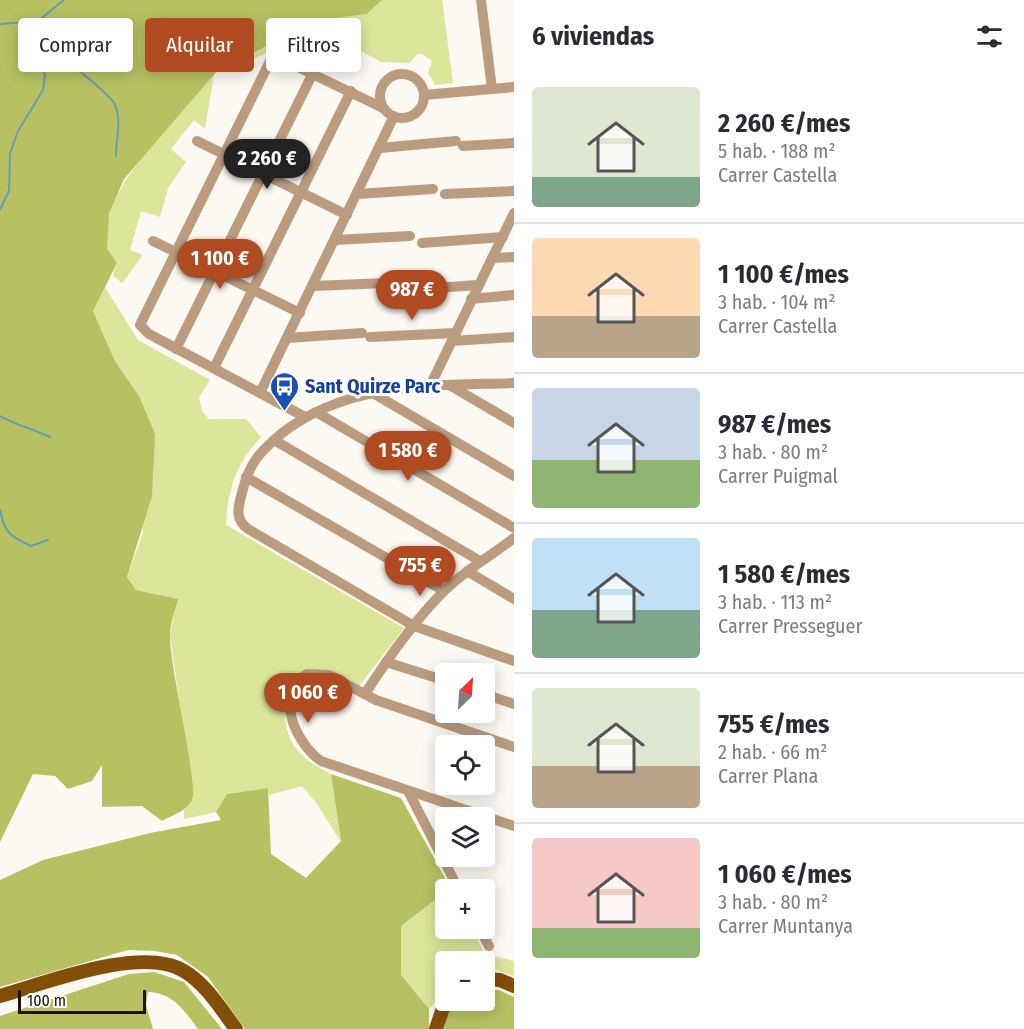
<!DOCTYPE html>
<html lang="es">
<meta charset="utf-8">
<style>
:root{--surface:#fff;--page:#f7f7f7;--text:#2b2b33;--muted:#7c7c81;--line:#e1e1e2;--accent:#b04a20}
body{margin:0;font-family:"Fira Sans Condensed",sans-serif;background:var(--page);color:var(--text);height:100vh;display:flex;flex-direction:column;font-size:22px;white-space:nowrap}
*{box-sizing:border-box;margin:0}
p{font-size:20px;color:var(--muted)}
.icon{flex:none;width:33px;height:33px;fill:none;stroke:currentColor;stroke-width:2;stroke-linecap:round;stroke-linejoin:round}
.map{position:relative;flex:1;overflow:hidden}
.panel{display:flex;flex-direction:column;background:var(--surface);width:510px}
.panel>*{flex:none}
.guide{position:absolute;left:18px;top:18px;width:405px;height:54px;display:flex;gap:12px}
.needle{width:39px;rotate:25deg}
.tools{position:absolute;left:435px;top:663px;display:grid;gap:12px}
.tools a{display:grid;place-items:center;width:60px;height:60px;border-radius:6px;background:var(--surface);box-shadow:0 3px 15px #0003;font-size:30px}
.scale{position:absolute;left:18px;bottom:15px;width:128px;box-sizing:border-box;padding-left:6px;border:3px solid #1b1509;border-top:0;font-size:16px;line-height:21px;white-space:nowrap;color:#1b1509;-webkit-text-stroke:4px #fff;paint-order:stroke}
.price{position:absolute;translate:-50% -51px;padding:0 14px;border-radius:21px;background:var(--accent);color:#fff;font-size:20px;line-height:39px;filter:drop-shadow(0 2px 3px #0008)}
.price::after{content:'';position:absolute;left:50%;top:36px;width:18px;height:14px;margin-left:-9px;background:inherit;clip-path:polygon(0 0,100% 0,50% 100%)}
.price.current{background:#222;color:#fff}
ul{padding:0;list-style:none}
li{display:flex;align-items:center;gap:18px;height:150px;padding:0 18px}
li+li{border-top:2px solid var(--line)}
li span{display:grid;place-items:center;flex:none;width:168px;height:120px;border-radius:6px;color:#555}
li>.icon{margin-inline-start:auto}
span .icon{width:72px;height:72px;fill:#fffc;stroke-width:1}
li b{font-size:26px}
h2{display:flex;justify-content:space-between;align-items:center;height:72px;padding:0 18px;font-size:26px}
.tag{padding:0 21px;border-radius:6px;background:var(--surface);box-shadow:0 3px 15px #0003;font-size:21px;line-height:54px}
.tag.current{background:var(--accent);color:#fff}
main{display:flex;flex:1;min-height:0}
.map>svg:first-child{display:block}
.green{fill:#dce69b}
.forest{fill:#b7c162}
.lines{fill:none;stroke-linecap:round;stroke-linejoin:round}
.stream{stroke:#659eb4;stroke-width:2}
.minor{stroke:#bb9c7f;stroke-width:10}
.major{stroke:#834f08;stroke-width:14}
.labels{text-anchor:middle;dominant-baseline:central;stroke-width:6;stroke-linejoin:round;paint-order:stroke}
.transit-label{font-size:20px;font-weight:bold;fill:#164399;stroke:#fff;text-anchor:start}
</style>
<main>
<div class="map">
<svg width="514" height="1029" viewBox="0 0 514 1029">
<rect width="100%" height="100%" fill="#fcf8f2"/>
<!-- green -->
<g class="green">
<path d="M 382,0 L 442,0 L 453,83 L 435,85 L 428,73 L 432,61 L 422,54 L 417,54 L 410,63 L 381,62 L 319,28 L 228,71 L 217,71 L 319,20 L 367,14 Z"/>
<path d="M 214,74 L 205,129 L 194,120 L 171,149 L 186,162 L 168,188 L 160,217 L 141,211 L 130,250 L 143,255 L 122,283 L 113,276 L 117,263 C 114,259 109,252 107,247 C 95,193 181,113 214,74 Z"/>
<path d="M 105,287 L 138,340 L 210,380 L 199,397 L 202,411 L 209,419 L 246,419 L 261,437 C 237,462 227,490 226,525 L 404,628 L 359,686 C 324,663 323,670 289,689 C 278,732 292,755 331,774 L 341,842 L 317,804 L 302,786 L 269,795 L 268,788 L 227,794 L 216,812 L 184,819 L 184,810 L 193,798 L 170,635 L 177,599 L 136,590 L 127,577 L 143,533 L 139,396 L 115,361 L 93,311 Z"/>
<path d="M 445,892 L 446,928 L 472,929 L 482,948 L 482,961 L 446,962 L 445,992 L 429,1009 L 401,975 L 401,925 Z"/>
<path d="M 486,954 L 514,961 L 514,976 L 485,966 Z"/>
</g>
<!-- forest -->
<g class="forest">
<path d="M 0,0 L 382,0 L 367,14 L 319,20 L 217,71 L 124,179 L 109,214 L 107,248 L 117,263 L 93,311 L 115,361 L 139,396 L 155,434 L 152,496 L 127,577 L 136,590 L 178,599 C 175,611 170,624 170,635 C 169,665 199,786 192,800 C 186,811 173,815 162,821 L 142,806 L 102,807 L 102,765 L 92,781 L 68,789 L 55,776 L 33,774 L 0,842 Z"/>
<path d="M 331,774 L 401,798 L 451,889 L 446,890 L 445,892 L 401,926 L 401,975 L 429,1009 L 429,1029 L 245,1029 L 208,977 L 177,955 L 155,951 L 128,950 L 0,987 L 0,880 L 43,860 L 150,833 L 221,820 L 216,812 L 227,794 L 268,788 L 271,854 L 306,878 L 341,841 Z"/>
<path d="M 154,972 L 184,982 L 222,1029 L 198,1029 C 184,1010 173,993 148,992 L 146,1005 L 153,1029 L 0,1029 L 0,1016 L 129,974 Z"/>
<path d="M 499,990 L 514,997 L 514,1029 L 444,1029 L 448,1012 L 457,1001 L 484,1000 L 485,991 Z"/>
</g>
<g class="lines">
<!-- stream -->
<g class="stream">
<path d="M 0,24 L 38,21 L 64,0"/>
<path d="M 44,43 C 56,54 111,93 115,105 C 122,121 116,139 116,156"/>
<path d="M 0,209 L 9,191 L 10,153 L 18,131 L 43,90 L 45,76 L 41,62 L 45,35 L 38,21"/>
<path d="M 0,416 C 16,425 33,429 50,437"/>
<path d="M 0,510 C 5,534 10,536 31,546 L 48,540"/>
</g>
<!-- minor -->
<g class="minor">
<path d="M 481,0 L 492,89"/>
<circle cx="402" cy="96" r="22"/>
<path d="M 424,95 L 514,87"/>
<path d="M 197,141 L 347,215"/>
<path d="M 463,146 L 514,143"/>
<path d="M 380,148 L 456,141"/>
<path d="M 358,194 L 433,189"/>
<path d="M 445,194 L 514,191"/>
<path d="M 335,240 L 410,236"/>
<path d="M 153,241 L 300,313"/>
<path d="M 422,243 L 503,237"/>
<path d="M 492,258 L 514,257"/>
<path d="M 313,286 L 386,283"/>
<path d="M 393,291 L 478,285"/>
<path d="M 471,299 L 514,295"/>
<path d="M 370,337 L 456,333"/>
<path d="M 287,338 L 362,333"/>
<path d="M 452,341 L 514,337"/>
<path d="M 176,349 L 313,73"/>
<path d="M 214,368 L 351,91"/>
<path d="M 514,383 C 433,386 348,381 281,434 C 260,452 250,462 243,489 C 239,505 233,518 248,529 L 414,626 L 514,661"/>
<path d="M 430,386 L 514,213"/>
<path d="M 451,386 L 514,423"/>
<path d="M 371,392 L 514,476"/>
<path d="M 260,393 L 149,334 L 140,325 L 273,55 L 383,108"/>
<path d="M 316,412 L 514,528"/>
<path d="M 305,417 L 260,393 L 394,116"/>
<path d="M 274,440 L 480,561"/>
<path d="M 246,477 L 444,591"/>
<path d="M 467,571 L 514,599"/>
<path d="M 386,662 L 446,681"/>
<path d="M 365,694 C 388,658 414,621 444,591 C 465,570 491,556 514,538"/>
<path d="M 484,694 L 514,704"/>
<path d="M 514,747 L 376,700 L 329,675 L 307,674 C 273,695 296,743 321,761 L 514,826"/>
<path d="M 408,791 L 459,890"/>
<path d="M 479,928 L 489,946"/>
</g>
<!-- major -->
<g class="major">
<path d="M 484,979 L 500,980 L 514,986"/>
<path d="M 0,996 C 46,983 142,945 184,971 C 206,984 221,1009 236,1029"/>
<path d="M 436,1029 L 446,999"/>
</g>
</g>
<!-- icons -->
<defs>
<symbol id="bus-pin" viewBox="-11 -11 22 30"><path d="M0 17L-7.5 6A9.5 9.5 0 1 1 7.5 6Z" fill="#1a4fb4" stroke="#fff"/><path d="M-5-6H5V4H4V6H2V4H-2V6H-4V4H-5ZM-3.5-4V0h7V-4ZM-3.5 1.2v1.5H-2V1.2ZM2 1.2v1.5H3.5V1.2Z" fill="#fff"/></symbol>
</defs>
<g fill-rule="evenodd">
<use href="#bus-pin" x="268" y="370" width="33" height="45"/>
</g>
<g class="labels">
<!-- transit labels -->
<g class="transit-label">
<text x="305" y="386">Sant Quirze Parc</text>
</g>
</g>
</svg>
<div class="tools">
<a><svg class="needle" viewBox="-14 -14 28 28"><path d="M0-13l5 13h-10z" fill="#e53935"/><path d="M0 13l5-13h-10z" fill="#7c7c81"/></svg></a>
<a><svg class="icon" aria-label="locate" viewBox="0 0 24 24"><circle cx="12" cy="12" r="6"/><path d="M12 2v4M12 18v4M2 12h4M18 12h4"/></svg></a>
<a><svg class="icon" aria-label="layers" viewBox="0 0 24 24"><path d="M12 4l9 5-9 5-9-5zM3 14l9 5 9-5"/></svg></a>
<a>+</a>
<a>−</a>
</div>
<div class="scale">100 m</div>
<b class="price current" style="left:267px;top:190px">2 260 €</b>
<b class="price" style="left:220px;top:290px">1 100 €</b>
<b class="price" style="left:412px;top:321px">987 €</b>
<b class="price" style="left:408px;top:482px">1 580 €</b>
<b class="price" style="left:420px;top:597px">755 €</b>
<b class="price" style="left:308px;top:724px">1 060 €</b>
<div class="guide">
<a class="tag">Comprar</a>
<a class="tag current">Alquilar</a>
<a class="tag">Filtros</a>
</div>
</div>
<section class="panel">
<h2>6 viviendas<svg class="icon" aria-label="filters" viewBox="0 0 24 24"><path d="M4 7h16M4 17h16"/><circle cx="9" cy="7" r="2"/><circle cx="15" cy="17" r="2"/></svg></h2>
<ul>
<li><span style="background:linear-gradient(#dfe7d0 75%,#7fa58c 0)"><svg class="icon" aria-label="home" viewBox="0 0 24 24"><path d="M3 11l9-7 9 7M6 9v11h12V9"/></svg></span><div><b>2 260 €/mes</b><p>5 hab. · 188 m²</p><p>Carrer Castella</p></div></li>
<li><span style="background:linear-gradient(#ffd9b3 65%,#b9a48a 0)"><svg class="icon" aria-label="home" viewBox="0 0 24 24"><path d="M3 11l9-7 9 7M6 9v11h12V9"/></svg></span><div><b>1 100 €/mes</b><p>3 hab. · 104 m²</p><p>Carrer Castella</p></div></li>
<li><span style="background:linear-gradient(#c9d6e8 60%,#8fb573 0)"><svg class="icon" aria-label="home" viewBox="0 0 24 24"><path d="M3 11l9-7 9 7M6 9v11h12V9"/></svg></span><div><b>987 €/mes</b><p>3 hab. · 80 m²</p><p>Carrer Puigmal</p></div></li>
<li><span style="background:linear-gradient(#bfe0f5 60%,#7fa58c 0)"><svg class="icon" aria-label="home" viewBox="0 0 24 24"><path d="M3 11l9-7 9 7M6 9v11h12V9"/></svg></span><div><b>1 580 €/mes</b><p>3 hab. · 113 m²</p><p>Carrer Presseguer</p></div></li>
<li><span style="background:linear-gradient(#dfe7d0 65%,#b9a48a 0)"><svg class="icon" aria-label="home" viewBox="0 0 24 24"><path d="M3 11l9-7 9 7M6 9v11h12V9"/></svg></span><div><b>755 €/mes</b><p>2 hab. · 66 m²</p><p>Carrer Plana</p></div></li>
<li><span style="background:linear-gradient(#f6c9c9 75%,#8fb573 0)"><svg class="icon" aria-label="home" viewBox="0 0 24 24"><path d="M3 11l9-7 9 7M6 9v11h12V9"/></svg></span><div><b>1 060 €/mes</b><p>3 hab. · 80 m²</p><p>Carrer Muntanya</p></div></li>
</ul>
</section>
</main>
